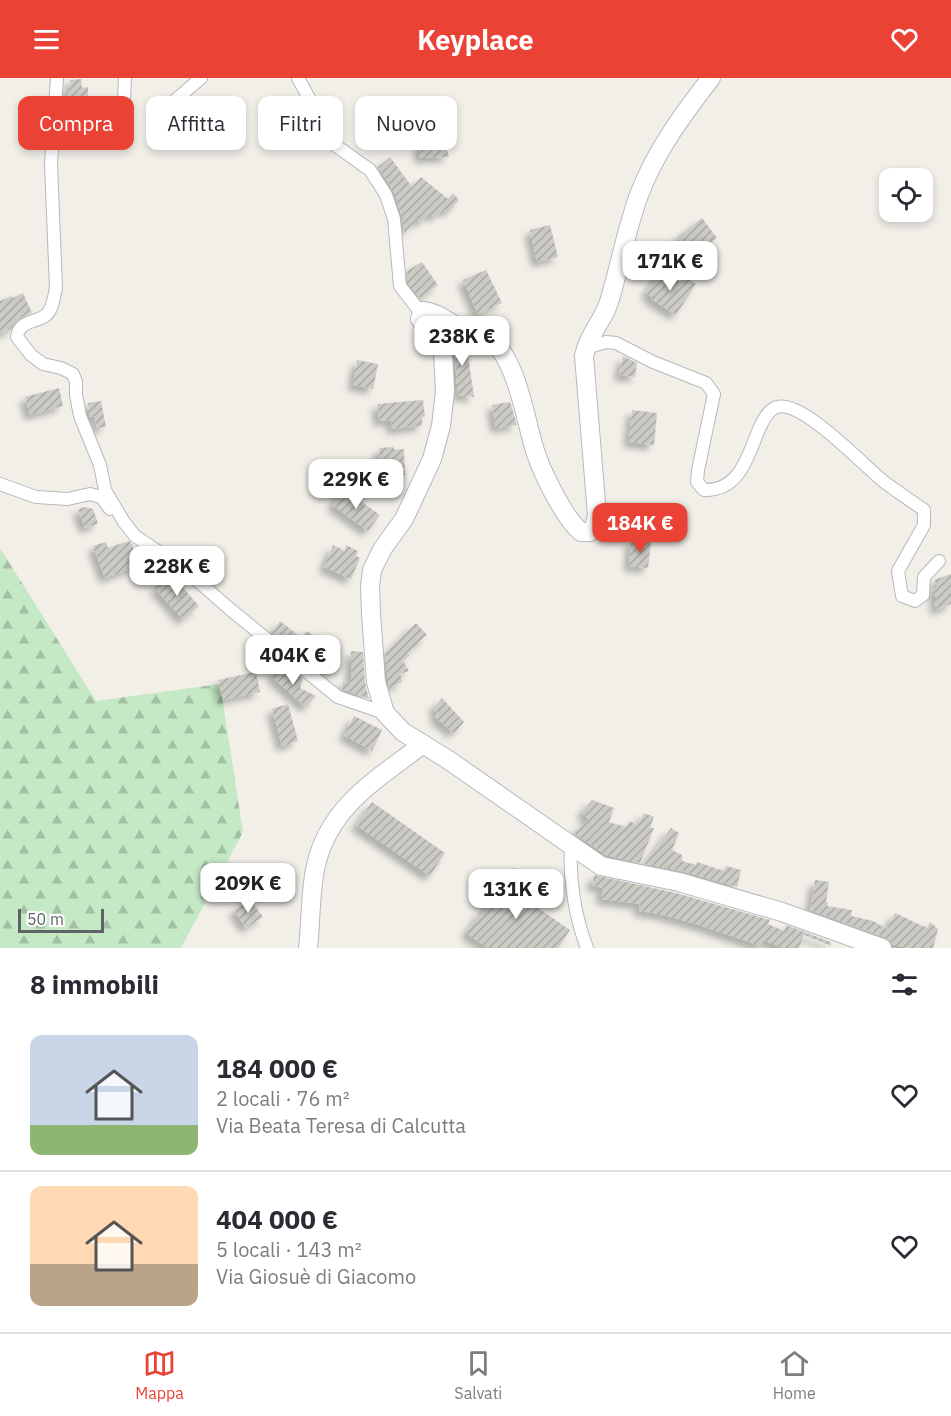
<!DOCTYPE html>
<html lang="it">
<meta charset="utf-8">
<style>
:root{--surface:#fff;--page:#f2f2f3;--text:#2b2b33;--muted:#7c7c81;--line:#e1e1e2;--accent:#ea4335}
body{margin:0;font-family:"IBM Plex Sans",sans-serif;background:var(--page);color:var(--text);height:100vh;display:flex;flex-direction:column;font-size:22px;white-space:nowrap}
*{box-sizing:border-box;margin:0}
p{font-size:20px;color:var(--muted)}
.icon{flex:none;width:33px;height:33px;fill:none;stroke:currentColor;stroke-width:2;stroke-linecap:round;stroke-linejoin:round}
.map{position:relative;height:870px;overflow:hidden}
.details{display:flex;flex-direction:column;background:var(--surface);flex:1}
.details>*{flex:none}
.hud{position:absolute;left:18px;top:18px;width:600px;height:54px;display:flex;gap:12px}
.tools{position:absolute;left:879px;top:90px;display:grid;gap:12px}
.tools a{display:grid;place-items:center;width:54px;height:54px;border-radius:12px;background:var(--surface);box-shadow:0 3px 9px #0003;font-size:30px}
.scale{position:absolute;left:18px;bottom:15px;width:86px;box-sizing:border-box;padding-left:6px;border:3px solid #5f6368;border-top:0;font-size:16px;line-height:21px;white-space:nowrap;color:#5f6368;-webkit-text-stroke:4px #fff;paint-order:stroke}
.price{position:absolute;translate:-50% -51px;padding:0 14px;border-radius:12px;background:#fff;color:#222;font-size:20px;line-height:39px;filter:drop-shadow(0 2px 3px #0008)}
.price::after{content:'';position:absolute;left:50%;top:36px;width:18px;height:14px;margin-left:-9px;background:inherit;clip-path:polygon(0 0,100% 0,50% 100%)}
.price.active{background:var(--accent);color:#fff}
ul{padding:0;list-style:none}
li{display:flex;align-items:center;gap:18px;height:150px;padding:0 30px}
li+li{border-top:2px solid var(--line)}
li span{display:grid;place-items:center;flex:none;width:168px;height:120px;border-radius:12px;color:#555}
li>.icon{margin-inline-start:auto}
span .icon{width:72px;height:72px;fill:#fffc;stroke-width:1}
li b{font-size:26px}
h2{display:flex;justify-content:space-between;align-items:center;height:72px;padding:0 30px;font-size:26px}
.pill{padding:0 21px;border-radius:12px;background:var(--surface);box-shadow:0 3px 9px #0003;font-size:21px;line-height:54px}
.pill.active{background:var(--accent);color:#fff}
header{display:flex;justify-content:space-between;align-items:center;height:78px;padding:0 30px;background:var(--accent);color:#fff;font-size:27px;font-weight:700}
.menu{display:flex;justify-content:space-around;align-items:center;height:84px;border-top:2px solid var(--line);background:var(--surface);font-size:16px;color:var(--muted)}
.menu a{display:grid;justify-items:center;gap:3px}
.menu .active{color:var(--accent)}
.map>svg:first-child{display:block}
.forest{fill:url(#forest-firs)}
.building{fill:url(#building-hatch);filter:url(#shadow)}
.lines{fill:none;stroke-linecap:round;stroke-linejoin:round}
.street-casing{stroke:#b5b8bc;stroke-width:14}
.secondary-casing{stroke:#b6babf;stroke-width:20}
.street{stroke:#fff;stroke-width:12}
.secondary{stroke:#fff;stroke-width:18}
</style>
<header><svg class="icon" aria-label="menu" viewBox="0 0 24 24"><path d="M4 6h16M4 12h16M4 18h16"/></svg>Keyplace<svg class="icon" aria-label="heart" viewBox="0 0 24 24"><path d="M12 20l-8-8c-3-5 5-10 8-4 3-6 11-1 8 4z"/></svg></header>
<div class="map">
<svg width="951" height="870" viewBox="0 0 951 870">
<defs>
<pattern id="forest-firs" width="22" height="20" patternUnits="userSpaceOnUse" patternTransform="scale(1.5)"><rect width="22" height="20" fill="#c5e8c5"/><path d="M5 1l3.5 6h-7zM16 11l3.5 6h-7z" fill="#a3c0a4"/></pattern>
<pattern id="building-hatch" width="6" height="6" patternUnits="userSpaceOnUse" patternTransform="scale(1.5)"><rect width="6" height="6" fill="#cccac5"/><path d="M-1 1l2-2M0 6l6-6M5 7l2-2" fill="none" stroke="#a9a8a4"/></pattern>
<filter id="shadow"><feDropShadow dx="-5.5" dy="5.5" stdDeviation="3" flood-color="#0004"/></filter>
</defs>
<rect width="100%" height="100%" fill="#f1efe8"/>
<!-- forest -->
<path class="forest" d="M 0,470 L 96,623 L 220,606 L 243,754 L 181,870 L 0,870 Z"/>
<!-- building -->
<g class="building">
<path d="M 81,1 L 82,10 L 88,9 L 88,32 L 70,35 L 68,10 L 71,9 L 70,2 Z"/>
<path d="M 442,54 L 449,79 L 420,80 L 419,66 L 423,66 L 422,60 Z"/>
<path d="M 390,79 L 412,109 L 421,99 L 448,121 L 453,115 L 459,122 L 448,134 L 443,131 L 435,139 L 429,135 L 421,144 L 417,141 L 404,155 L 402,139 L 394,114 L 378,89 Z"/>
<path d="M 702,140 L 717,160 L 693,179 L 678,159 Z"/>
<path d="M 550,147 L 558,179 L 537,184 L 530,152 Z"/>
<path d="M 422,184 L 438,207 L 420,220 L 408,205 L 407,193 Z"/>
<path d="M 486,192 L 502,225 L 478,236 L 463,202 Z"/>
<path d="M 660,192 L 680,204 L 683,198 L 696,206 L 676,237 L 651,221 L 652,219 L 646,215 Z"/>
<path d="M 23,215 L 32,235 L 19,240 L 11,251 L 0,256 L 0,223 L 12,218 L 13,220 Z"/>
<path d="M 447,256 L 466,264 L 474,319 L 458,317 L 454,273 Z"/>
<path d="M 623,278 L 637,285 L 635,299 L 619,297 Z"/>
<path d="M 357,282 L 378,286 L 373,311 L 353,307 Z"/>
<path d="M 59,310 L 63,328 L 30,337 L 25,319 Z"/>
<path d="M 423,322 L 425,339 L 422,339 L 422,348 L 392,351 L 391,342 L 379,343 L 377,326 Z"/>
<path d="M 101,323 L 106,349 L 97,350 L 95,338 L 90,339 L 88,325 Z"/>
<path d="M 510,324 L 517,347 L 496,350 L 492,327 Z"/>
<path d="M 632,332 L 657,335 L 654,367 L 629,364 Z"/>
<path d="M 393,369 L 395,372 L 404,371 L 405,397 L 381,399 L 379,370 Z"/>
<path d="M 342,410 L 380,437 L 368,453 L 332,427 Z"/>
<path d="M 85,429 L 93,431 L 98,446 L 85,450 L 78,431 Z"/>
<path d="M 631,462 L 651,464 L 648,490 L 629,488 Z"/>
<path d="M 129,463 L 132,466 L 139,488 L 105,500 L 93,468 L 106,464 L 108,470 Z"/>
<path d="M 333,467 L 345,473 L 346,467 L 358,473 L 356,478 L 360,480 L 351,501 L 324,489 Z"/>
<path d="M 171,496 L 199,528 L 183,542 L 155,510 Z"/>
<path d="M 951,496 L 951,526 L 937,532 L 934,524 L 937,522 L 932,512 L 938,509 L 934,502 Z"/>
<path d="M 280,543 L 302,560 L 306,553 L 341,572 L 331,592 L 290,570 L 272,555 Z"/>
<path d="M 416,545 L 427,557 L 407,575 L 410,577 L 403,583 L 409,593 L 400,596 L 402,604 L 389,610 L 385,576 Z"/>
<path d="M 351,573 L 363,574 L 365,605 L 369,621 L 342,611 L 343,603 L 351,605 Z"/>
<path d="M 280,589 L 287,595 L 290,591 L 303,601 L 300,610 L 316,618 L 306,629 L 271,598 Z"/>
<path d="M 256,594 L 260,614 L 223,622 L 218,602 Z"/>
<path d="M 442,620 L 464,644 L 454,655 L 435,639 L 438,635 L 433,631 Z"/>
<path d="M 288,626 L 298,663 L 282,668 L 272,631 Z"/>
<path d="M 354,638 L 382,652 L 372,673 L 344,657 Z"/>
<path d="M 592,722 L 614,730 L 609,744 L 626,749 L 629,743 L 638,747 L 644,735 L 654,739 L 650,750 L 654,750 L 640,785 L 606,777 L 574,755 L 589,742 L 582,734 Z"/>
<path d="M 372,724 L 445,775 L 430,798 L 356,747 Z"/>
<path d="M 671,750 L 679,755 L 672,772 L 682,777 L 682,783 L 696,787 L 697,784 L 724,793 L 726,788 L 741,792 L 737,809 L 682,793 L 645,786 Z"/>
<path d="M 514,790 L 533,803 L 522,819 L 570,852 L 558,870 L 488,870 L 466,855 L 480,834 L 482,835 Z"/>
<path d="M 594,797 L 676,815 L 770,842 L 768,846 L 784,853 L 786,847 L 831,864 L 831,868 L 804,857 L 799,870 L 783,870 L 763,862 L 761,868 L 699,847 L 660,836 L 639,833 L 640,826 L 601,821 L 603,810 L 592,807 Z"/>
<path d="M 815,802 L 829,804 L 826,824 L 828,824 L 827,828 L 852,832 L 851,838 L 873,843 L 887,851 L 895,835 L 927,850 L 930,844 L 938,851 L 933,870 L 908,870 L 892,866 L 886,860 L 874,855 L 810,832 Z"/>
<path d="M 250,821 L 263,839 L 246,850 L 234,832 Z"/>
</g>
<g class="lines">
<defs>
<g id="street">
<path d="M 57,0 L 51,86 L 56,210 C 54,218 53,232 46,237 C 36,245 19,242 17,259 L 31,277 L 43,286 L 61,290 L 73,296 L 76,304 L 76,317 L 80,338 L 100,387 L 105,412 L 124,444 L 135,458 L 183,490 L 231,532 L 338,619 L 385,635"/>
<path d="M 298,0 L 335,67 L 370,92 L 386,117 L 394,141 L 400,208 L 421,235"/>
<path d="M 124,22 L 125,0"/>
<path d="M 174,54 L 168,36 L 172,25 L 201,0"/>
<path d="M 586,270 L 606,264 L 616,265 L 653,284 L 706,305 L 714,316 L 698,392 L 697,404 L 704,412 C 741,413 748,376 760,349 C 763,343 766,335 773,331 C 796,314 865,389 883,403 C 896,413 910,422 924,432 L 924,447 L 898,493 L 902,518 L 915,523 L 923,517 L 924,499 L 939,483"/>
<path d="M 0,406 L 36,419 L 68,421 L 90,416 L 101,419 L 110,431"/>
<path d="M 571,768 C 569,801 575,839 587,870"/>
</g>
<g id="secondary">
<path d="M 711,0 C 683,36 655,74 639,117 C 626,152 620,188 609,224 C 603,243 588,257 584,278 L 597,437 L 594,450 L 590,454 L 581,454 C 563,439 539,389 533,366 C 525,338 516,283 493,264 C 484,257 471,255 460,250 C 448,244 437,234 423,233 L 420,241 L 432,254 L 443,274 L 445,313 L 441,348 L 432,381 L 404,441 L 383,470 L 372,492 L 370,508 L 371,535 L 376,604 L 385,635 L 403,654 L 447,681 L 601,788 L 679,804 L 782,834 L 882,870"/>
<path d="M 308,870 C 311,844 310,812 316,787 C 330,727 378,701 423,666"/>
</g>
</defs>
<!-- street casing -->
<use href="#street" class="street-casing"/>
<!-- secondary casing -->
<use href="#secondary" class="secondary-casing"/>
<!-- street -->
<use href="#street" class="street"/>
<!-- secondary -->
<use href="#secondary" class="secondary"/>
</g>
</svg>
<div class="tools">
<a><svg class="icon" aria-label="locate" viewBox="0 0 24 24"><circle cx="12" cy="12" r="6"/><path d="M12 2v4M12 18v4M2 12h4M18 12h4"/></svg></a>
</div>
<div class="scale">50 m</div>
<b class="price" style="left:670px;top:214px">171K €</b>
<b class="price" style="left:462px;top:289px">238K €</b>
<b class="price" style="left:356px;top:432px">229K €</b>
<b class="price active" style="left:640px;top:476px">184K €</b>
<b class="price" style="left:177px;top:519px">228K €</b>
<b class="price" style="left:293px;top:608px">404K €</b>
<b class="price" style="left:248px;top:836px">209K €</b>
<b class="price" style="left:516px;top:842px">131K €</b>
<div class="hud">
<a class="pill active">Compra</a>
<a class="pill">Affitta</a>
<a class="pill">Filtri</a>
<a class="pill">Nuovo</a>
</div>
</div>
<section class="details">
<h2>8 immobili<svg class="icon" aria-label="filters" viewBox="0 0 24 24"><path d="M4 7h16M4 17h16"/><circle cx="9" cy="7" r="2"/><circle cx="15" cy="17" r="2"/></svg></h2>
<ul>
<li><span style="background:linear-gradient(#c9d6e8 75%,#8fb573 0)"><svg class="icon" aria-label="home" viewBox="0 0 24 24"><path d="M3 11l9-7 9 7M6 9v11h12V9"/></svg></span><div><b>184 000 €</b><p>2 locali · 76 m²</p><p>Via Beata Teresa di Calcutta</p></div><svg class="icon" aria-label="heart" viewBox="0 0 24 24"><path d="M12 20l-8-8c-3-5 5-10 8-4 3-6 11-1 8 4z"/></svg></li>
<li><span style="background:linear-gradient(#ffd9b3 65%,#b9a48a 0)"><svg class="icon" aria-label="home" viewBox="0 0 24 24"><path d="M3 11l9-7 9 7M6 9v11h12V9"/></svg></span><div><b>404 000 €</b><p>5 locali · 143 m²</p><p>Via Giosuè di Giacomo</p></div><svg class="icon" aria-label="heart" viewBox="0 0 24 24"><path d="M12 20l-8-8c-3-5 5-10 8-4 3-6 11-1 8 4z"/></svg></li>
</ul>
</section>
<nav class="menu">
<a class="active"><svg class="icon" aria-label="map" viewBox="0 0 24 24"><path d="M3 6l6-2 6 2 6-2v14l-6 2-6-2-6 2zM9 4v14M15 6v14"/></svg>Mappa</a>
<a><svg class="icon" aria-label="saved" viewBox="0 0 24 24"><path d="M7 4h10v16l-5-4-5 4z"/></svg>Salvati</a>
<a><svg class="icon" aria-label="home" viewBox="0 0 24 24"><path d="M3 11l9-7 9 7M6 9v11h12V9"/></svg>Home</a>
</nav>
